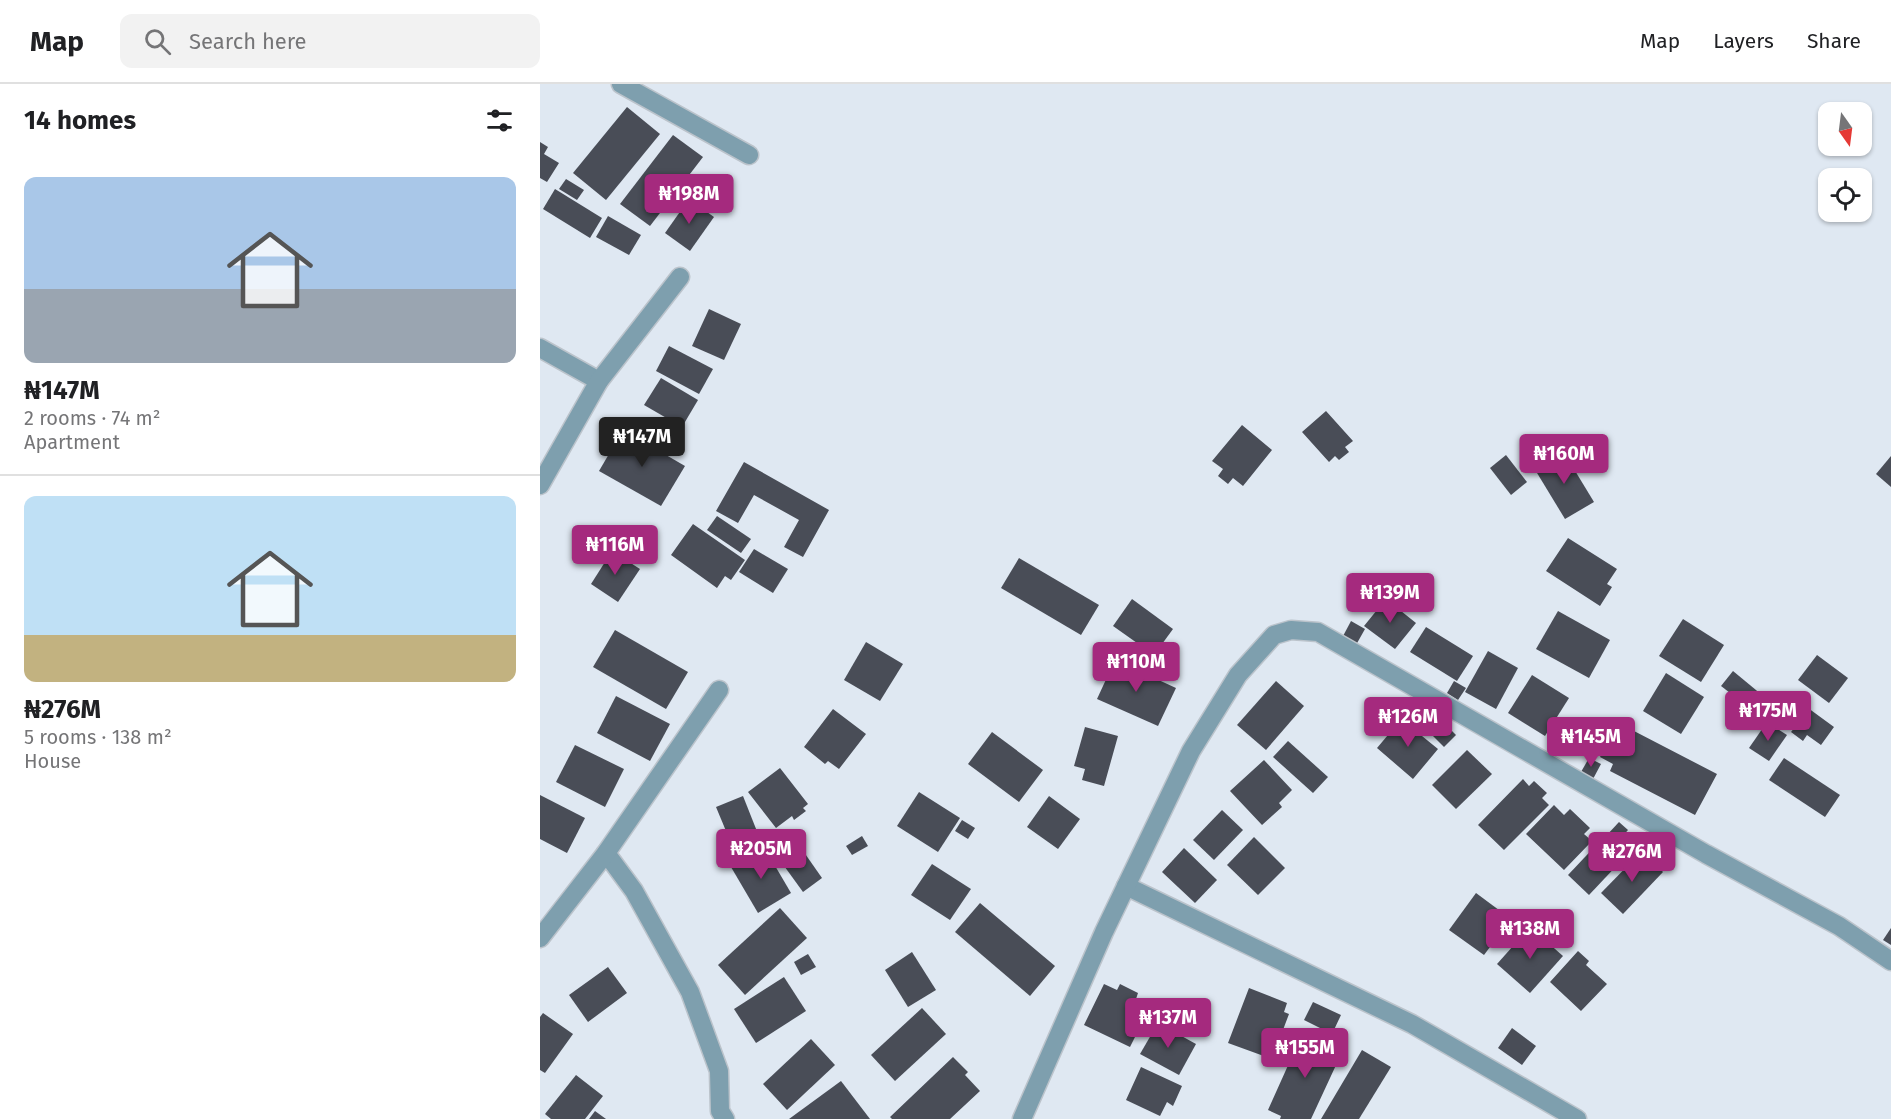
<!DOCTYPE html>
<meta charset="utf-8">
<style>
:root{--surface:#fff;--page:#f2f2f2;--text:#202124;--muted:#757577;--line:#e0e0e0;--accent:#a52a7e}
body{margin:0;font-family:"Fira Sans",sans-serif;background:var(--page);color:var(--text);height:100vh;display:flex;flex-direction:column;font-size:22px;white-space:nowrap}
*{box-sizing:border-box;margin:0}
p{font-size:20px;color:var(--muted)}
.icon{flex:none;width:33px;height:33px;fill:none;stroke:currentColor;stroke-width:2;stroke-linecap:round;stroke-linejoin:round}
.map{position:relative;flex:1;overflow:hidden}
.panel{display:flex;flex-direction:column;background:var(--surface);width:540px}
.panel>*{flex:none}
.needle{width:39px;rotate:166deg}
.tools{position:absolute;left:1278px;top:18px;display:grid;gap:12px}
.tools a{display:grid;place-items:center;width:54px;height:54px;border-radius:12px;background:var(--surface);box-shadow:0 2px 4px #0004;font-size:30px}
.price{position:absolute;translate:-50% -51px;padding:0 14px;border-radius:6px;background:var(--accent);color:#fff;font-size:20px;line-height:39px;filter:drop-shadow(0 2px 3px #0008)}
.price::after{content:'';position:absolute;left:50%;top:36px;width:18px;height:14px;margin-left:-9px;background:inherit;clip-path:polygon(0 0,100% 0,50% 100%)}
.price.current{background:#222;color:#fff}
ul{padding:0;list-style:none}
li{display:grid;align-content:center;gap:12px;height:318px;padding:0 24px}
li+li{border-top:2px solid var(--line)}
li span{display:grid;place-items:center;height:186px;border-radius:12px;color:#555}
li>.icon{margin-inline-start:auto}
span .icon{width:108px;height:108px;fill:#fffc;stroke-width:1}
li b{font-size:26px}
h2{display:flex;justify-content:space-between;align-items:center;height:72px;padding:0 24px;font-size:26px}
header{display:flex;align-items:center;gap:36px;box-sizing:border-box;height:84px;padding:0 30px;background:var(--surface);border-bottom:2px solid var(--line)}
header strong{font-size:28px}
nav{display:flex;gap:33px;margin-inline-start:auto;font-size:21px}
.search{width:420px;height:54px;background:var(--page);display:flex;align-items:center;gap:15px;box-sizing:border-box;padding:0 21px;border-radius:12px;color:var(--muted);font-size:22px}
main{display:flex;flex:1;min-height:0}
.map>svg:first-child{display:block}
.building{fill:#494d57}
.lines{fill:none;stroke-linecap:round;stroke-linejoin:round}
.minor-casing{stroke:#bbc3cb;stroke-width:21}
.minor{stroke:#7e9fae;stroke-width:18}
</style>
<header>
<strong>Map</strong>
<div class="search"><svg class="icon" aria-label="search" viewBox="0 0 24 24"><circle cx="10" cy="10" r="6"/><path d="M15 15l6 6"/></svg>Search here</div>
<nav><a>Map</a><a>Layers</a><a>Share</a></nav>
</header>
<main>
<section class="panel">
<h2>14 homes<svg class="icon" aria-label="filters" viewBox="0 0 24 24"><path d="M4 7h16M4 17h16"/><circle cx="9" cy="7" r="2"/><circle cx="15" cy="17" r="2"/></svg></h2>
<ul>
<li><span style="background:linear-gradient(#a9c7e8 60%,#9aa5b1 0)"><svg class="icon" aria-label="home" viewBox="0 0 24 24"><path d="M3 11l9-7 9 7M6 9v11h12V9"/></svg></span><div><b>₦147M</b><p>2 rooms · 74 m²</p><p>Apartment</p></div></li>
<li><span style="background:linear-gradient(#bfe0f5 75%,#c2b280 0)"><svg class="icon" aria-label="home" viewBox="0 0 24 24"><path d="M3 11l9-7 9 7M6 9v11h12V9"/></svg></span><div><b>₦276M</b><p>5 rooms · 138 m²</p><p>House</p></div></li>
</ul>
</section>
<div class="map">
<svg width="1351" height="1035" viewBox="0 0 1351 1035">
<rect width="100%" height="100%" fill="#dfe8f2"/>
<!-- building -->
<g class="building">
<path d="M 87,23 L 120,50 L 66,116 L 33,89 Z"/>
<path d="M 133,51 L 163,73 L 110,142 L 80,120 Z"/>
<path d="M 0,58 L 8,63 L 4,70 L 19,79 L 7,98 L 0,94 Z"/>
<path d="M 26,95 L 44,106 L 37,116 L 19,105 Z"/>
<path d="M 15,105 L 62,134 L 50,154 L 3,125 Z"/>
<path d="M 149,115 L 174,133 L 150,167 L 125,149 Z"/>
<path d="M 68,132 L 101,151 L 89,171 L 56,153 Z"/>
<path d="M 169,225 L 201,240 L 184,276 L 152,262 Z"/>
<path d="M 129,262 L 173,285 L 159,310 L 116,287 Z"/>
<path d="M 121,294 L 158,316 L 142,343 L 104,321 Z"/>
<path d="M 786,327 L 813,357 L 805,363 L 809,368 L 799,376 L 795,372 L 789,378 L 762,348 Z"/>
<path d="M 702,341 L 732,366 L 703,402 L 693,394 L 688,400 L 678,392 L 683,385 L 672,377 Z"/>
<path d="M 83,346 L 145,382 L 121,422 L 59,387 Z"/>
<path d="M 1023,367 L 1054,418 L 1025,435 L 994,384 Z"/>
<path d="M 966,371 L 987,398 L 971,411 L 950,384 Z"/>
<path d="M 1351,372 L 1351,403 L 1336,390 Z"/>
<path d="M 204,378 L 289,426 L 263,473 L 244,463 L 259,436 L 214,411 L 198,439 L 176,427 Z"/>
<path d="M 177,432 L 211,455 L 201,469 L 167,446 Z"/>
<path d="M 153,440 L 205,476 L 191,496 L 185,492 L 177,504 L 131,471 Z"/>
<path d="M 1028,454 L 1077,485 L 1067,500 L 1072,503 L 1060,522 L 1006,487 Z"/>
<path d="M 214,465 L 248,485 L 233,509 L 199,488 Z"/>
<path d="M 72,467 L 100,485 L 78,518 L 51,500 Z"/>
<path d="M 479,474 L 559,521 L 541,551 L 461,504 Z"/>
<path d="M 592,515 L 633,545 L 614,571 L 573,542 Z"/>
<path d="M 846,515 L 876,539 L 855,565 L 824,542 Z"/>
<path d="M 1018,527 L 1070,556 L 1049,594 L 996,565 Z"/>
<path d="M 1143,535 L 1184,561 L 1161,598 L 1119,572 Z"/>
<path d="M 811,537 L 825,545 L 816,561 L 802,554 Z"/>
<path d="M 886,543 L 933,572 L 917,597 L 870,568 Z"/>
<path d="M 75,546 L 148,588 L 126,625 L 53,583 Z"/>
<path d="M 326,558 L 363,580 L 340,617 L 304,596 Z"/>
<path d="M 948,567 L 978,584 L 956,625 L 925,608 Z"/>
<path d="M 1277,571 L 1308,594 L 1289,619 L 1258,596 Z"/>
<path d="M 575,576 L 636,604 L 618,642 L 557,615 Z"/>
<path d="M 1193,587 L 1222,611 L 1211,625 L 1181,602 Z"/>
<path d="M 1126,589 L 1164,613 L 1141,650 L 1103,627 Z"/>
<path d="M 992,591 L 1029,614 L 1005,652 L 968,629 Z"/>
<path d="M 736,597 L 764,622 L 726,666 L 697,641 Z"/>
<path d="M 914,597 L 926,604 L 918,616 L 907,609 Z"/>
<path d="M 76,612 L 130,640 L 110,677 L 57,649 Z"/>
<path d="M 1253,613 L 1294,643 L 1281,661 L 1267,651 L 1263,657 L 1251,648 L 1256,642 L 1239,630 Z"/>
<path d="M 293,625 L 326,650 L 299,685 L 288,677 L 285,680 L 264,663 Z"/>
<path d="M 864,632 L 884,649 L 882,652 L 898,665 L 873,695 L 837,664 Z"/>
<path d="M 1227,638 L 1247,651 L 1229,677 L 1209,664 Z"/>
<path d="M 904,639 L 916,651 L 904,663 L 892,651 Z"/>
<path d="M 545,643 L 578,652 L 564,702 L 542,696 L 545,685 L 534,682 Z"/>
<path d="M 1020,644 L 1032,651 L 1021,668 L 1009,660 Z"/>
<path d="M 1094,647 L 1177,690 L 1155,731 L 1070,687 L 1073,680 L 1060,673 L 1072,650 L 1087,658 Z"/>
<path d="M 452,648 L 503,686 L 479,718 L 428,680 Z"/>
<path d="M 748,657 L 788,693 L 773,709 L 733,673 Z"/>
<path d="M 35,661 L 84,685 L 65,723 L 16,698 Z"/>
<path d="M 927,666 L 952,690 L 916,725 L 892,701 Z"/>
<path d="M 1049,674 L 1061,680 L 1053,695 L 1041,688 Z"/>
<path d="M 1244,674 L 1300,711 L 1285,733 L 1229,696 Z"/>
<path d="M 724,676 L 752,706 L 739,719 L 742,723 L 722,741 L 690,707 Z"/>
<path d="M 240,684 L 268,720 L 263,724 L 266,727 L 254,736 L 252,732 L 236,744 L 208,708 Z"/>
<path d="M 983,695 L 989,702 L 994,697 L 1007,709 L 1002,714 L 1009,721 L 964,766 L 938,741 Z"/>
<path d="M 379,708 L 420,734 L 398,768 L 357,742 Z"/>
<path d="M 0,711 L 45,734 L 27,769 L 0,755 Z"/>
<path d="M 203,712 L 222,760 L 196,771 L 176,723 Z"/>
<path d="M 509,712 L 540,735 L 518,765 L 487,743 Z"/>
<path d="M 1014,721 L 1024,731 L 1030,725 L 1050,744 L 1044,750 L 1052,757 L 1024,786 L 986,750 Z"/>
<path d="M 682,726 L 703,746 L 674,776 L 653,756 Z"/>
<path d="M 422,736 L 435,744 L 428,755 L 415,747 Z"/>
<path d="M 1079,738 L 1088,746 L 1075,761 L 1066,752 Z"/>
<path d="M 322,752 L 328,762 L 312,771 L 306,762 Z"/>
<path d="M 714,753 L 745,784 L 718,811 L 687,781 Z"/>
<path d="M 254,754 L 282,794 L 263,808 L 234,768 Z"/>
<path d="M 1061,756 L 1082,776 L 1049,811 L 1028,791 Z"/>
<path d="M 224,763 L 251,809 L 218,829 L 191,783 Z"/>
<path d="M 644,764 L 677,796 L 655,819 L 622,788 Z"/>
<path d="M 1102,767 L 1123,788 L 1083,830 L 1061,809 Z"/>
<path d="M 392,780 L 431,805 L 410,836 L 371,811 Z"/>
<path d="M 936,809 L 971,835 L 944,871 L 909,846 Z"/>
<path d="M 440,819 L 515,882 L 490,912 L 415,848 Z"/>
<path d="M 240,824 L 267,854 L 205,911 L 178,881 Z"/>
<path d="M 990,843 L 1023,872 L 990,909 L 957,880 Z"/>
<path d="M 1351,844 L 1351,861 L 1343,856 Z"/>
<path d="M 1038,867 L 1049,877 L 1046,881 L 1067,900 L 1041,927 L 1010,898 Z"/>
<path d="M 372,868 L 396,906 L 368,923 L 345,886 Z"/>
<path d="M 268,870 L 276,883 L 261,891 L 254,878 Z"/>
<path d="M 68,883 L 87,909 L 48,938 L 29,911 Z"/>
<path d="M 244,893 L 266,927 L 216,959 L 194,925 Z"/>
<path d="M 564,900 L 577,906 L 580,900 L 598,909 L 596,915 L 611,921 L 590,963 L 544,941 Z"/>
<path d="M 709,904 L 747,919 L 744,928 L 749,930 L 732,975 L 688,959 Z"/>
<path d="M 773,918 L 801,931 L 792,950 L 764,936 Z"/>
<path d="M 382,924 L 406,950 L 355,997 L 331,971 Z"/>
<path d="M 3,929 L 33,950 L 5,989 L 0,986 L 0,933 Z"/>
<path d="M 618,939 L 656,960 L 639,991 L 600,970 Z"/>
<path d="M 972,944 L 996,962 L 982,981 L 958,964 Z"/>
<path d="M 763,948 L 803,966 L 771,1035 L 740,1035 L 741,1032 L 728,1026 Z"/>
<path d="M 271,955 L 295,981 L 247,1026 L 223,1000 Z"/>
<path d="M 822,966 L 851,983 L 819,1035 L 781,1035 Z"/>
<path d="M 413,973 L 428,988 L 425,991 L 440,1007 L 410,1035 L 352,1035 L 350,1033 Z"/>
<path d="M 601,983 L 642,1002 L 633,1022 L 627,1018 L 620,1032 L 586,1016 Z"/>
<path d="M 36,991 L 63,1012 L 45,1035 L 11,1035 L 5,1030 Z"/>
<path d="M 301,997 L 330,1035 L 249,1035 Z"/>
<path d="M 55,1027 L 66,1035 L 49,1035 Z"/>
</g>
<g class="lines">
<defs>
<g id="minor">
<path d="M 81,0 L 209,71"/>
<path d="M 0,264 L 59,297"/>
<path d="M 0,401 L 59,297 L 140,193"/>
<path d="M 66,769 L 94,807 L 150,908 L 179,987 L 180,1027 L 185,1035"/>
<path d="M 586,802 L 872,940 L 1037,1035"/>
<path d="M 0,854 L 66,769 L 179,606"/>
<path d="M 482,1035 L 564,848 L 651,667 L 698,591 L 734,551 L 751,546 L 778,548 L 1166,770 L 1299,842 L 1351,877"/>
</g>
</defs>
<!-- minor casing -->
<use href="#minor" class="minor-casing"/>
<!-- minor -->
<use href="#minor" class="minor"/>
</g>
</svg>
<div class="tools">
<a><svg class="needle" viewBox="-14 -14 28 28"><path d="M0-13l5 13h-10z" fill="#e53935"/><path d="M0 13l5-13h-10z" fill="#757577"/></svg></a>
<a><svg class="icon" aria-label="locate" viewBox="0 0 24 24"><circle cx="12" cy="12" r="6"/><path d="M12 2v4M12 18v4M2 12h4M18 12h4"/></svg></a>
</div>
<b class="price" style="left:149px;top:141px">₦198M</b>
<b class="price current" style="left:102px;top:384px">₦147M</b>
<b class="price" style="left:1024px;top:401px">₦160M</b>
<b class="price" style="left:75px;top:492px">₦116M</b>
<b class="price" style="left:850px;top:540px">₦139M</b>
<b class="price" style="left:596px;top:609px">₦110M</b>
<b class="price" style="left:1228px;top:658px">₦175M</b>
<b class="price" style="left:868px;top:664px">₦126M</b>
<b class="price" style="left:1051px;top:684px">₦145M</b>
<b class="price" style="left:221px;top:796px">₦205M</b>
<b class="price" style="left:1092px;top:799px">₦276M</b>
<b class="price" style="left:990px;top:876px">₦138M</b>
<b class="price" style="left:628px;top:965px">₦137M</b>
<b class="price" style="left:765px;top:995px">₦155M</b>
</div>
</main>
